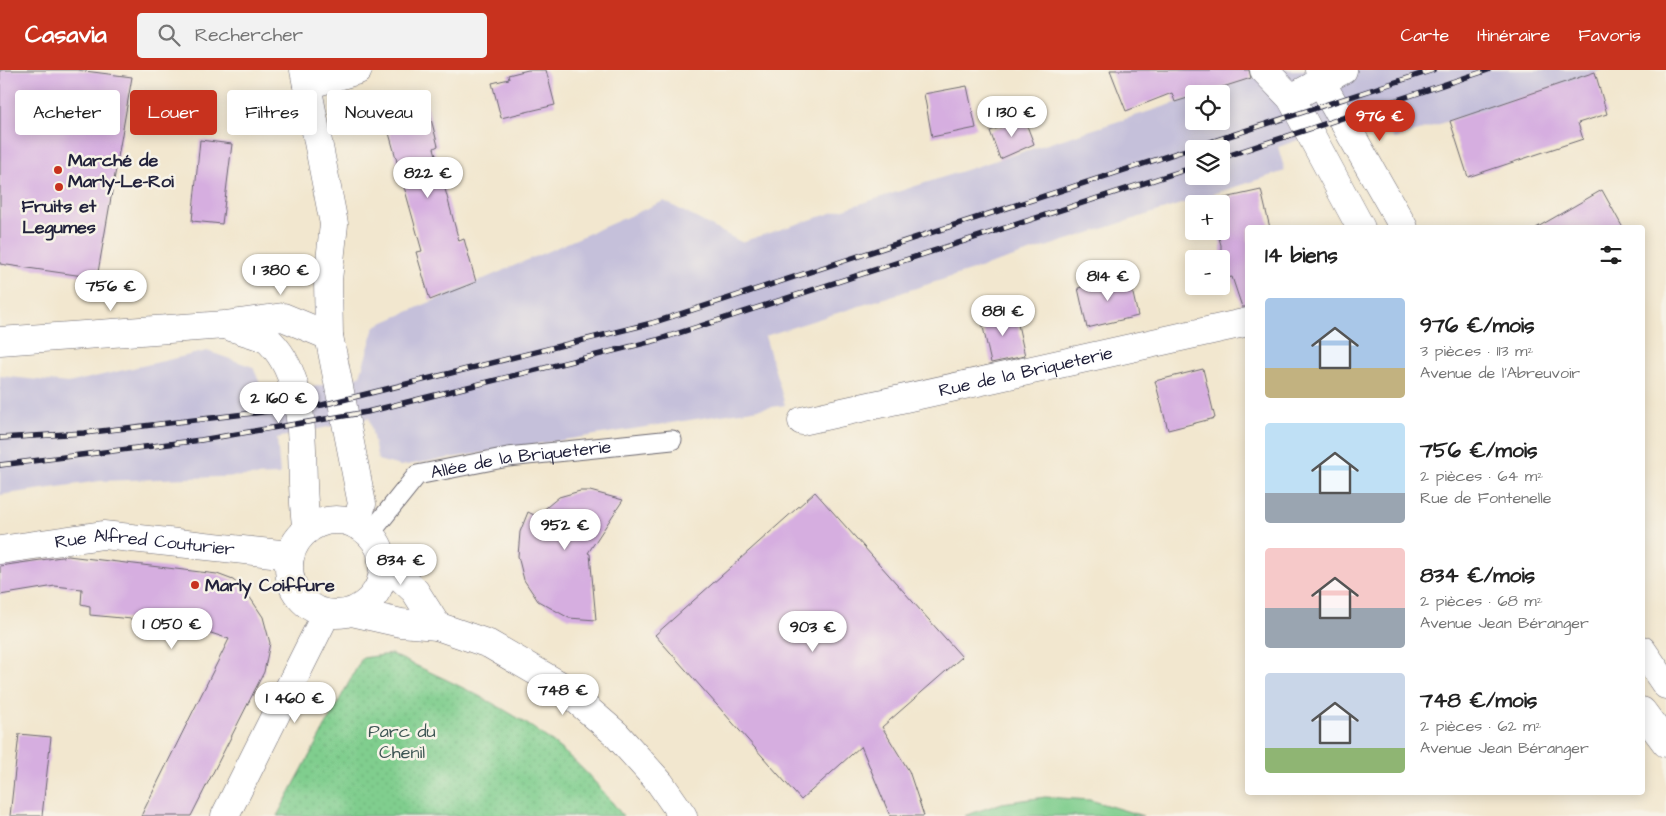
<!DOCTYPE html>
<html lang="fr">
<meta charset="utf-8">
<style>
:root{--surface:#fff;--page:#f2f2f2;--text:#222;--muted:#767676;--accent:#c8321e}
body{margin:0;font-family:"Architects Daughter",sans-serif;background:var(--page);color:var(--text);height:100vh;display:flex;flex-direction:column;font-size:19px;white-space:nowrap}
*{box-sizing:border-box;margin:0}
p{font-size:16px;color:var(--muted)}
.icon{flex:none;width:28px;height:28px;fill:none;stroke:currentColor;stroke-width:2;stroke-linecap:round;stroke-linejoin:round}
.map{position:relative;flex:1;overflow:hidden}
.sheet{position:absolute;left:1245px;top:155px;width:400px;height:570px;display:flex;flex-direction:column;background:var(--surface);border-radius:5px;box-shadow:0 2px 12px #0003}
.sheet>*{flex:none}
.hud{position:absolute;left:15px;top:20px;width:475px;height:45px;display:flex;gap:10px}
.fabs{position:absolute;left:1185px;top:15px;display:grid;gap:10px}
.fabs a{display:grid;place-items:center;width:45px;height:45px;border-radius:5px;background:var(--surface);box-shadow:0 2px 12px #0003;font-size:25px}
.price{position:absolute;translate:-50% -42px;padding:0 11px;border-radius:18px;background:#fff;color:#222;font-size:16px;line-height:32px;filter:drop-shadow(0 1px 2px #0008)}
.price::after{content:'';position:absolute;left:50%;top:30px;width:15px;height:11px;margin-left:-8px;background:inherit;clip-path:polygon(0 0,100% 0,50% 100%)}
.price.on{background:var(--accent);color:#fff}
ul{padding:0;list-style:none}
li{display:flex;align-items:center;gap:15px;height:125px;padding:0 20px}
li span{display:grid;place-items:center;flex:none;width:140px;height:100px;border-radius:5px;color:#555}
li>.icon{margin-inline-start:auto}
span .icon{width:60px;height:60px;fill:#fffc;stroke-width:1}
li b{font-size:21px}
h2{display:flex;justify-content:space-between;align-items:center;height:60px;padding:0 20px;font-size:21px}
.chip{padding:0 18px;border-radius:5px;background:var(--surface);box-shadow:0 2px 12px #0003;font-size:18px;line-height:45px}
.chip.on{background:var(--accent);color:#fff}
header{display:flex;align-items:center;gap:30px;box-sizing:border-box;height:70px;padding:0 25px;background:var(--accent);color:#fff}
header strong{font-size:24px}
nav{display:flex;gap:28px;margin-inline-start:auto;font-size:18px}
.search{width:350px;height:45px;background:var(--page);display:flex;align-items:center;gap:12px;box-sizing:border-box;padding:0 18px;border-radius:5px;color:var(--muted);font-size:19px}
.map>svg:first-child{display:block}
.railway{fill:#c5c0da;fill-rule:evenodd}
.park{fill:url(#park-dots);stroke:#517864}
.pitch{fill:#80ce8e;stroke:#517864}
.building{fill:#d6aee0}
.lines{fill:none;stroke-linecap:round;stroke-linejoin:round}
.service-casing{stroke:#6b676f;stroke-width:21}
.minor-casing{stroke:#6b676f;stroke-width:29}
.tertiary-casing{stroke:#6b676f;stroke-width:29}
.service{stroke:#fff;stroke-width:19}
.minor{stroke:#fff;stroke-width:28}
.tertiary{stroke:#fff;stroke-width:28}
.rail-casing{stroke:#22223b;stroke-width:5.5}
.rail{stroke:#f7f3e8;stroke-width:4;stroke-dasharray:11;stroke-linecap:butt}
.poi-dot{fill:#c8321e;stroke:#f7f3e8;stroke-width:2}
.labels{text-anchor:middle;dominant-baseline:central;stroke-width:5;stroke-linejoin:round;paint-order:stroke}
.poi-label{font-size:18px;font-weight:bold;fill:#22223b;stroke:#f7f3e8;text-anchor:start}
.street-label{font-size:18px;fill:#22223b;stroke:#f7f3e8}
.park-label{font-size:18px;fill:#3e5654;stroke:#f7f3e8}
</style>
<header>
<strong>Casavia</strong>
<div class="search"><svg class="icon" aria-label="search" viewBox="0 0 24 24"><circle cx="10" cy="10" r="6"/><path d="M15 15l6 6"/></svg>Rechercher</div>
<nav><a>Carte</a><a>Itinéraire</a><a>Favoris</a></nav>
</header>
<div class="map">
<svg width="1666" height="746" viewBox="0 0 1666 746">
<defs>
<pattern id="park-dots" width="8" height="8" patternUnits="userSpaceOnUse" patternTransform="scale(1.25)"><rect width="8" height="8" fill="#80ce8e"/><path d="M2 2h.1M6 6h.1" fill="none" stroke="#6eb17b" stroke-width="1.8" stroke-linecap="round"/></pattern>
</defs>
<rect width="100%" height="100%" fill="#f7f3e8"/>
<filter id="ink" filterUnits="userSpaceOnUse"><feTurbulence type="fractalNoise" baseFrequency=".02" numOctaves="2"/><feDisplacementMap in="SourceGraphic" scale="10" xChannelSelector="R" yChannelSelector="G"/><feConvolveMatrix kernelMatrix="1 2 1 2 8 2 1 2 1" color-interpolation-filters="sRGB"/></filter>
<filter id="wash" filterUnits="userSpaceOnUse"><feTurbulence type="fractalNoise" baseFrequency=".0096" numOctaves="4" result="noise"/><feDisplacementMap in="SourceGraphic" scale="20" xChannelSelector="R" yChannelSelector="G"/><feGaussianBlur stdDeviation="1.12" result="paint"/><feColorMatrix in="noise" values="0 0 0 0 0 0 0 0 0 0 0 0 0 0 0 0 0 1.4 0 .05"/><feComposite in="paint" operator="in"/></filter>
<g filter="url(#wash)">
<rect width="100%" height="100%" fill="#f2e7cf"/>
<!-- railway -->
<path class="railway" d="M 1277,0 L 1602,0 L 1394,69 L 1378,42 L 1278,77 L 1285,101 L 765,266 L 785,335 L 400,396 L 378,390 L 369,348 L 277,368 L 280,405 L 100,411 L 0,425 L 0,306 L 68,313 L 207,281 L 253,297 L 266,328 L 360,306 L 375,256 L 664,131 L 741,172 L 1194,27 L 1194,51 L 1221,51 L 1221,24 L 1203,24 ZM 1194,79 L 1221,79 L 1221,106 L 1194,106 Z"/>
<!-- park -->
<path class="park" d="M 391,584 C 451,612 513,638 563,681 C 586,700 605,723 623,746 L 277,746 L 362,588 Z"/>
<!-- pitch -->
<path class="pitch" d="M 1045,727 L 1090,730 L 1143,746 L 964,746 L 1002,733 Z"/>
<g id="blocks">
<!-- building -->
<g class="building">
<path d="M 0,0 L 77,0 L 132,7 L 97,208 L 0,194 Z"/>
<path d="M 528,0 L 546,0 L 555,35 L 501,48 L 492,13 L 509,9 L 508,5 Z"/>
<path d="M 1110,0 L 1249,0 L 1251,8 L 1201,24 L 1194,24 L 1194,26 L 1175,32 L 1172,23 L 1126,41 Z"/>
<path d="M 1595,2 L 1607,44 L 1578,53 L 1583,69 L 1468,107 L 1450,51 Z"/>
<path d="M 967,16 L 976,58 L 932,67 L 924,24 Z"/>
<path d="M 425,26 L 438,76 L 434,78 L 459,171 L 464,169 L 476,212 L 430,230 L 416,182 L 422,181 L 382,38 Z"/>
<path d="M 1024,48 L 1034,74 L 1000,89 L 990,61 Z"/>
<path d="M 200,70 L 232,74 L 222,154 L 192,151 Z"/>
<path d="M 1261,120 L 1270,158 L 1248,158 L 1248,237 L 1242,237 L 1232,207 L 1221,209 L 1221,175 L 1217,161 L 1221,161 L 1221,134 L 1207,132 Z"/>
<path d="M 1602,120 L 1623,158 L 1536,158 Z"/>
<path d="M 1129,206 L 1138,246 L 1087,258 L 1078,218 Z"/>
<path d="M 1015,241 L 1025,286 L 991,293 L 981,248 Z"/>
<path d="M 1203,299 L 1215,348 L 1168,360 L 1155,311 Z"/>
<path d="M 580,421 L 590,421 L 623,430 L 588,483 L 590,484 L 596,550 L 569,548 L 538,531 L 524,510 L 518,486 L 520,462 L 528,442 L 536,446 L 559,427 Z"/>
<path d="M 815,422 L 962,587 L 882,657 L 909,701 L 924,746 L 890,746 L 861,676 L 801,730 L 655,565 Z"/>
<path d="M 68,486 L 217,504 L 233,510 L 245,520 L 263,547 L 270,573 L 264,602 L 191,746 L 141,746 L 229,569 L 184,554 L 90,545 L 90,536 L 81,534 L 82,519 L 55,516 L 0,525 L 0,496 Z"/>
<path d="M 19,664 L 51,667 L 42,746 L 10,746 Z"/>
</g>
</g>
</g>
<g filter="url(#ink)">
<use href="#blocks" fill-opacity="0" stroke="#6b676f" stroke-width="1"/>
<g class="lines">
<defs>
<g id="service">
<path id="s1" d="M 369,465 L 417,405 L 508,387 L 672,370"/>
</g>
<g id="minor">
<path d="M 304,0 L 334,154 L 328,210 L 329,266 L 362,434 L 356,455"/>
<path d="M 307,15 L 358,0"/>
<path d="M 1291,28 L 1343,0"/>
<path d="M 231,257 C 240,260 264,266 270,272 C 315,317 296,402 307,460"/>
<path d="M 0,271 L 225,255 L 283,247 L 329,266"/>
<path id="s2" d="M 802,351 L 1248,252"/>
<circle cx="336" cy="497" r="47"/>
<path id="s3" d="M 0,480 L 103,465 L 290,485"/>
<path d="M 382,490 L 415,521 L 437,556"/>
<path d="M 352,542 L 401,553 L 437,556 L 489,574 L 558,614 L 616,664 L 660,713 L 683,746"/>
<path d="M 225,746 L 326,544"/>
</g>
<g id="tertiary">
<path d="M 1264,0 L 1291,28 L 1361,158"/>
<path d="M 1319,0 L 1321,12 L 1404,158"/>
<path d="M 1642,580 L 1666,615"/>
<path d="M 1642,641 L 1666,673"/>
</g>
</defs>
<!-- service casing -->
<use href="#service" class="service-casing"/>
<!-- minor casing -->
<use href="#minor" class="minor-casing"/>
<!-- tertiary casing -->
<use href="#tertiary" class="tertiary-casing"/>
<!-- service -->
<use href="#service" class="service"/>
<!-- minor -->
<use href="#minor" class="minor"/>
<!-- tertiary -->
<use href="#tertiary" class="tertiary"/>
<defs>
<g id="rail">
<path d="M 1221,88 L 1488,0"/>
<path d="M 0,368 L 84,363 L 322,335 L 652,253 L 1433,0"/>
<path d="M 0,395 L 201,370 L 367,342 L 657,270 L 1194,97"/>
</g>
</defs>
<!-- rail casing -->
<use href="#rail" class="rail-casing"/>
<!-- rail -->
<use href="#rail" class="rail"/>
</g>
</g>
<!-- markers -->
<g class="poi-dot">
<circle cx="58" cy="100" r="5"/>
<circle cx="59" cy="117" r="5"/>
<circle cx="195" cy="515" r="5"/>
</g>
<g class="labels">
<!-- poi labels -->
<g class="poi-label">
<text x="68" y="90">Marché de<tspan x="68" dy="21">Marly-Le-Roi</tspan></text>
<text x="59" y="136" text-anchor="middle">Fruits et<tspan x="59" dy="21">Legumes</tspan></text>
<text x="205" y="515">Marly Coiffure</text>
</g>
<!-- street labels -->
<g class="street-label">
<text stroke="none"><textPath href="#s2" startOffset="229">Rue de la Briqueterie</textPath></text>
<text stroke="none"><textPath href="#s1" startOffset="182">Allée de la Briqueterie</textPath></text>
<text stroke="none"><textPath href="#s3" startOffset="146">Rue Alfred Couturier</textPath></text>
</g>
<!-- park labels -->
<g class="park-label">
<text x="402" y="661">Parc du<tspan x="402" dy="21">Chenil</tspan></text>
</g>
</g>
</svg>
<div class="fabs">
<a><svg class="icon" aria-label="locate" viewBox="0 0 24 24"><circle cx="12" cy="12" r="6"/><path d="M12 2v4M12 18v4M2 12h4M18 12h4"/></svg></a>
<a><svg class="icon" aria-label="layers" viewBox="0 0 24 24"><path d="M12 4l9 5-9 5-9-5zM3 14l9 5 9-5"/></svg></a>
<a>+</a>
<a>−</a>
</div>
<b class="price" style="left:1012px;top:68px">1 130 €</b>
<b class="price on" style="left:1380px;top:72px">976 €</b>
<b class="price" style="left:428px;top:129px">822 €</b>
<b class="price" style="left:281px;top:226px">1 380 €</b>
<b class="price" style="left:1108px;top:232px">814 €</b>
<b class="price" style="left:111px;top:242px">756 €</b>
<b class="price" style="left:1003px;top:267px">881 €</b>
<b class="price" style="left:279px;top:354px">2 160 €</b>
<b class="price" style="left:565px;top:481px">952 €</b>
<b class="price" style="left:401px;top:516px">834 €</b>
<b class="price" style="left:172px;top:580px">1 050 €</b>
<b class="price" style="left:813px;top:583px">903 €</b>
<b class="price" style="left:563px;top:646px">748 €</b>
<b class="price" style="left:295px;top:654px">1 460 €</b>
<div class="hud">
<a class="chip">Acheter</a>
<a class="chip on">Louer</a>
<a class="chip">Filtres</a>
<a class="chip">Nouveau</a>
</div>
<section class="sheet">
<h2>14 biens<svg class="icon" aria-label="filters" viewBox="0 0 24 24"><path d="M4 7h16M4 17h16"/><circle cx="9" cy="7" r="2"/><circle cx="15" cy="17" r="2"/></svg></h2>
<ul>
<li><span style="background:linear-gradient(#a9c7e8 70%,#c2b280 0)"><svg class="icon" aria-label="home" viewBox="0 0 24 24"><path d="M3 11l9-7 9 7M6 9v11h12V9"/></svg></span><div><b>976 €/mois</b><p>3 pièces · 113 m²</p><p>Avenue de l'Abreuvoir</p></div></li>
<li><span style="background:linear-gradient(#bfe0f5 70%,#9aa5b1 0)"><svg class="icon" aria-label="home" viewBox="0 0 24 24"><path d="M3 11l9-7 9 7M6 9v11h12V9"/></svg></span><div><b>756 €/mois</b><p>2 pièces · 64 m²</p><p>Rue de Fontenelle</p></div></li>
<li><span style="background:linear-gradient(#f6c9c9 60%,#9aa5b1 0)"><svg class="icon" aria-label="home" viewBox="0 0 24 24"><path d="M3 11l9-7 9 7M6 9v11h12V9"/></svg></span><div><b>834 €/mois</b><p>2 pièces · 68 m²</p><p>Avenue Jean Béranger</p></div></li>
<li><span style="background:linear-gradient(#c9d6e8 75%,#8fb573 0)"><svg class="icon" aria-label="home" viewBox="0 0 24 24"><path d="M3 11l9-7 9 7M6 9v11h12V9"/></svg></span><div><b>748 €/mois</b><p>2 pièces · 62 m²</p><p>Avenue Jean Béranger</p></div></li>
</ul>
</section>
</div>
